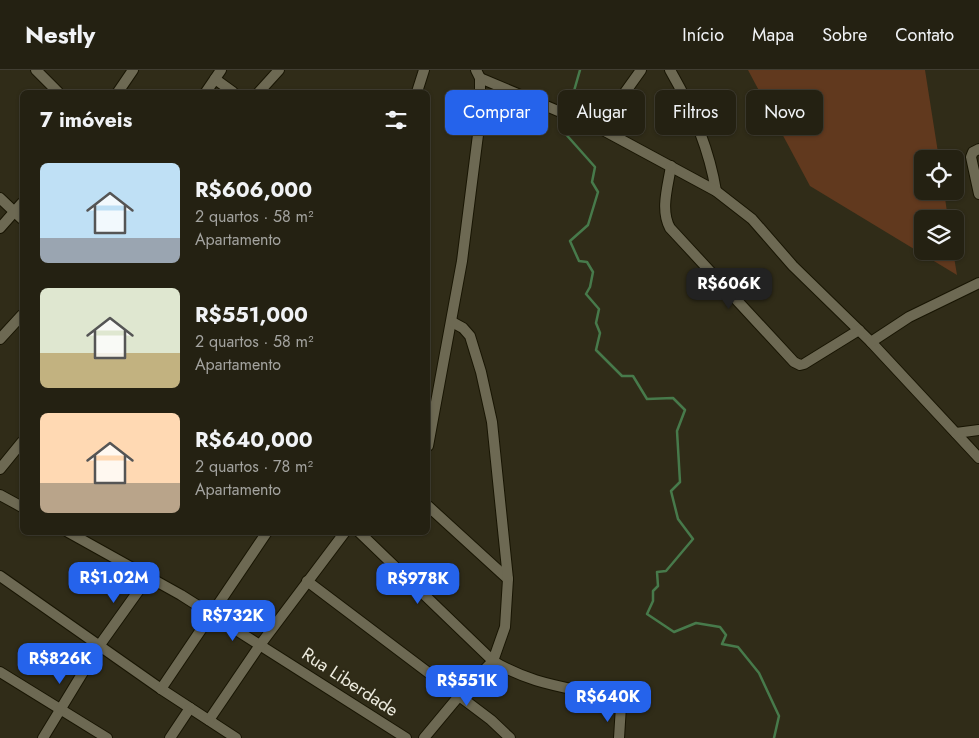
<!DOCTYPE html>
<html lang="pt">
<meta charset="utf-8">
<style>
:root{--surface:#242112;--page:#2c291b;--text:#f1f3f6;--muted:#a3a39f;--line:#413e32;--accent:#2563eb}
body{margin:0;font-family:Jost,sans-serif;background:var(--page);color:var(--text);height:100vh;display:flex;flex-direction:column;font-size:19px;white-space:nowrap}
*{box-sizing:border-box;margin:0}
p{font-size:16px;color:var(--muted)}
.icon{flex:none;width:28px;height:28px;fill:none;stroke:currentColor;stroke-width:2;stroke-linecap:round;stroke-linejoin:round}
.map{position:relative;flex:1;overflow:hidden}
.side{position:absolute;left:20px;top:20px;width:410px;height:445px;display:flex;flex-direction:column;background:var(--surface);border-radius:8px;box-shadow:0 1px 4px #0004,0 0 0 1px var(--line)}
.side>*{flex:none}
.banner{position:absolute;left:445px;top:20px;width:459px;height:45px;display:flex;gap:10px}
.controls{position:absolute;left:914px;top:80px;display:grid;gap:10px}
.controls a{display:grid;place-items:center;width:50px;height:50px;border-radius:8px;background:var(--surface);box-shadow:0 1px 4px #0004,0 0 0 1px var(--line);font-size:25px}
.price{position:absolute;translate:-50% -42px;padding:0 11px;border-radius:10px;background:var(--accent);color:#fff;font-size:16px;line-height:32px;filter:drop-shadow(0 1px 2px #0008)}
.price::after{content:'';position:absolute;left:50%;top:30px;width:15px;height:11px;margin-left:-8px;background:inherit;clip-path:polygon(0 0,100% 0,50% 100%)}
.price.active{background:#222;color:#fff}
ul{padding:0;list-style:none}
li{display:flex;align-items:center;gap:15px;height:125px;padding:0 20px}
li span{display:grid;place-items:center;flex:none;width:140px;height:100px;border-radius:8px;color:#555}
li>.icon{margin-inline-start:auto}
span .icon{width:60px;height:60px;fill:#fffc;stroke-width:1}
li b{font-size:21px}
h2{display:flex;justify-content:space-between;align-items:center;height:60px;padding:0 20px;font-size:21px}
.pill{padding:0 18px;border-radius:8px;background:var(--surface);box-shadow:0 1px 4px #0004,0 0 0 1px var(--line);font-size:18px;line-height:45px}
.pill.active{background:var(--accent);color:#fff}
header{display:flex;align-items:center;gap:30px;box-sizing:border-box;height:70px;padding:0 25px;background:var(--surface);border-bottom:1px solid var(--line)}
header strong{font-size:24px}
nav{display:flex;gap:28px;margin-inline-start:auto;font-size:18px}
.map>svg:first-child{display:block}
.green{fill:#61391e}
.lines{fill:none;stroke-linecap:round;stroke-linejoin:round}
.stream{stroke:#477a4b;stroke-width:2.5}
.minor-casing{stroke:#181503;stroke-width:12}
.minor{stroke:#6d6953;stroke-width:10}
.labels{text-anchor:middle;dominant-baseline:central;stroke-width:4;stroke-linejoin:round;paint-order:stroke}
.street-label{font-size:18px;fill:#eceadd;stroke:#302c18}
</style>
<header>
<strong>Nestly</strong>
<nav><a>Início</a><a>Mapa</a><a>Sobre</a><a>Contato</a></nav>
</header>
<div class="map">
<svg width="979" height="668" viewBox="0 0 979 668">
<rect width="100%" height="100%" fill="#302c18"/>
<!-- green -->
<path class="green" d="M 748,0 L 925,0 L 939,89 L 922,89 L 922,121 L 944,121 L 948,149 L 922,149 L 922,181 L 953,181 L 957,205 L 810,116 Z"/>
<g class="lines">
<!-- stream -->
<g class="stream">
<path d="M 568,42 L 580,0"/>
<path d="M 567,47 L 563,61 L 595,97 L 592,112 L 598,122 L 588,155 L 570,171 L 579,191 L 587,192 L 593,202 L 590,217 L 586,224 L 599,239 L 596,253 L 600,263 L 596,280 L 622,306 L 633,306 L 647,329 L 673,328 L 685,340 L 677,361 L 680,412 L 671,421 L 678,449 L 693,469 L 666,501 L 657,502 L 658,516 L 653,521 L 653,531 L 647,544 L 674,562 L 696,553 L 720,557 L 726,565 L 722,574 L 738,577 L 759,603 L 779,646 L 774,668"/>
</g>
<defs>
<g id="minor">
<path d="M 36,0 L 58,22"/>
<path d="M 670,0 C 692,38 709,78 716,121"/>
<path d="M 480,8 L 603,60 L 613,48 L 621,28 L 641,0"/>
<path d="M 215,9 L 233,22"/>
<path d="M 118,22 L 133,0"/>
<path d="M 206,22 L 221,0"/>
<path d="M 259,22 L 279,0"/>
<path d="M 417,22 L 424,0"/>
<path d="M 603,60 L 716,121 L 752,149 L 793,196 L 871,272 L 979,388"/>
<path d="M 979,79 L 973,82 L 971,87 L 979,124"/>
<path d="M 671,96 C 668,116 660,140 670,158 L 794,292 L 800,295 L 804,294 L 859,260"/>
<path d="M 0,128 L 22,149"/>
<path d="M 0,158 L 22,133"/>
<path d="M 0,269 L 22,245"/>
<path d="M 871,272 L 909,247 L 979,213"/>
<path d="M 956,363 L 979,360"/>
<path d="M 428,376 L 462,191 L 480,49 L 480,8 L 476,0"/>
<path d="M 0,399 L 22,372"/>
<path d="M 0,425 L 22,437"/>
<path d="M 428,436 L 508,509"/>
<path d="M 68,462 L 181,525 L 406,668"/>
<path d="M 359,462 L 493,591 C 534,616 571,617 616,629 L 621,636 L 619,668"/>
<path d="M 0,506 L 161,619 L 236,668"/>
<path d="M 307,511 L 491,650 L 510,668"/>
<path d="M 0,602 L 107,668"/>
<path d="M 161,619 L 267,462"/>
<path d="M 209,650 L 260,575 L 345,462"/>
<path d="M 43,668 L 99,576 L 149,506"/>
<path d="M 170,668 L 190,638"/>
<path d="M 424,668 L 459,626 L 493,591 L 505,557 L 508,509 L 492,352 L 481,302 L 470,266 L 463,258 L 452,252"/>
</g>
</defs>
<!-- minor casing -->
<use href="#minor" class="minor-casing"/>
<!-- minor -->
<use href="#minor" class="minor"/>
</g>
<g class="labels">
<!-- street labels -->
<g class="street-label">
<text transform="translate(350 612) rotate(33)">Rua Liberdade</text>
</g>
</g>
</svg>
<div class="controls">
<a><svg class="icon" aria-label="locate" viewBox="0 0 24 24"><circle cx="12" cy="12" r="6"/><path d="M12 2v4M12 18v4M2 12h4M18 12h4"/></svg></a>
<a><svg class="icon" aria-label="layers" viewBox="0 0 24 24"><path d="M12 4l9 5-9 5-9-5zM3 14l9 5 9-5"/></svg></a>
</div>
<b class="price active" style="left:729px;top:240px">R$606K</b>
<b class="price" style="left:114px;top:534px">R$1.02M</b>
<b class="price" style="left:418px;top:535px">R$978K</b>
<b class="price" style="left:233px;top:572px">R$732K</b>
<b class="price" style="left:60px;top:615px">R$826K</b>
<b class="price" style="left:467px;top:637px">R$551K</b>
<b class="price" style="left:608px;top:653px">R$640K</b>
<div class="banner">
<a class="pill active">Comprar</a>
<a class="pill">Alugar</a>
<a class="pill">Filtros</a>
<a class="pill">Novo</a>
</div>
<section class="side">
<h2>7 imóveis<svg class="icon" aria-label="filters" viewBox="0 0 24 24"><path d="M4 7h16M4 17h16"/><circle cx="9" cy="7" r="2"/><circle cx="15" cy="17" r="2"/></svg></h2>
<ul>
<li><span style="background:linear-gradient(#bfe0f5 75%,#9aa5b1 0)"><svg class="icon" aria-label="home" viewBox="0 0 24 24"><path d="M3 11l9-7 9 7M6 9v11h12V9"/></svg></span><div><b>R$606,000</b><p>2 quartos · 58 m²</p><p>Apartamento</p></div></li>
<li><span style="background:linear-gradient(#dfe7d0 65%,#c2b280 0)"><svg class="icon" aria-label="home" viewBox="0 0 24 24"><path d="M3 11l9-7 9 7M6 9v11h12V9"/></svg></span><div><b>R$551,000</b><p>2 quartos · 58 m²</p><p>Apartamento</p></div></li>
<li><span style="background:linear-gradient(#ffd9b3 70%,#b9a48a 0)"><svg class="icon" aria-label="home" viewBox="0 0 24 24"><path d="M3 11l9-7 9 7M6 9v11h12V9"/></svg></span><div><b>R$640,000</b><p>2 quartos · 78 m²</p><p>Apartamento</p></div></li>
</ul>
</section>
</div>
